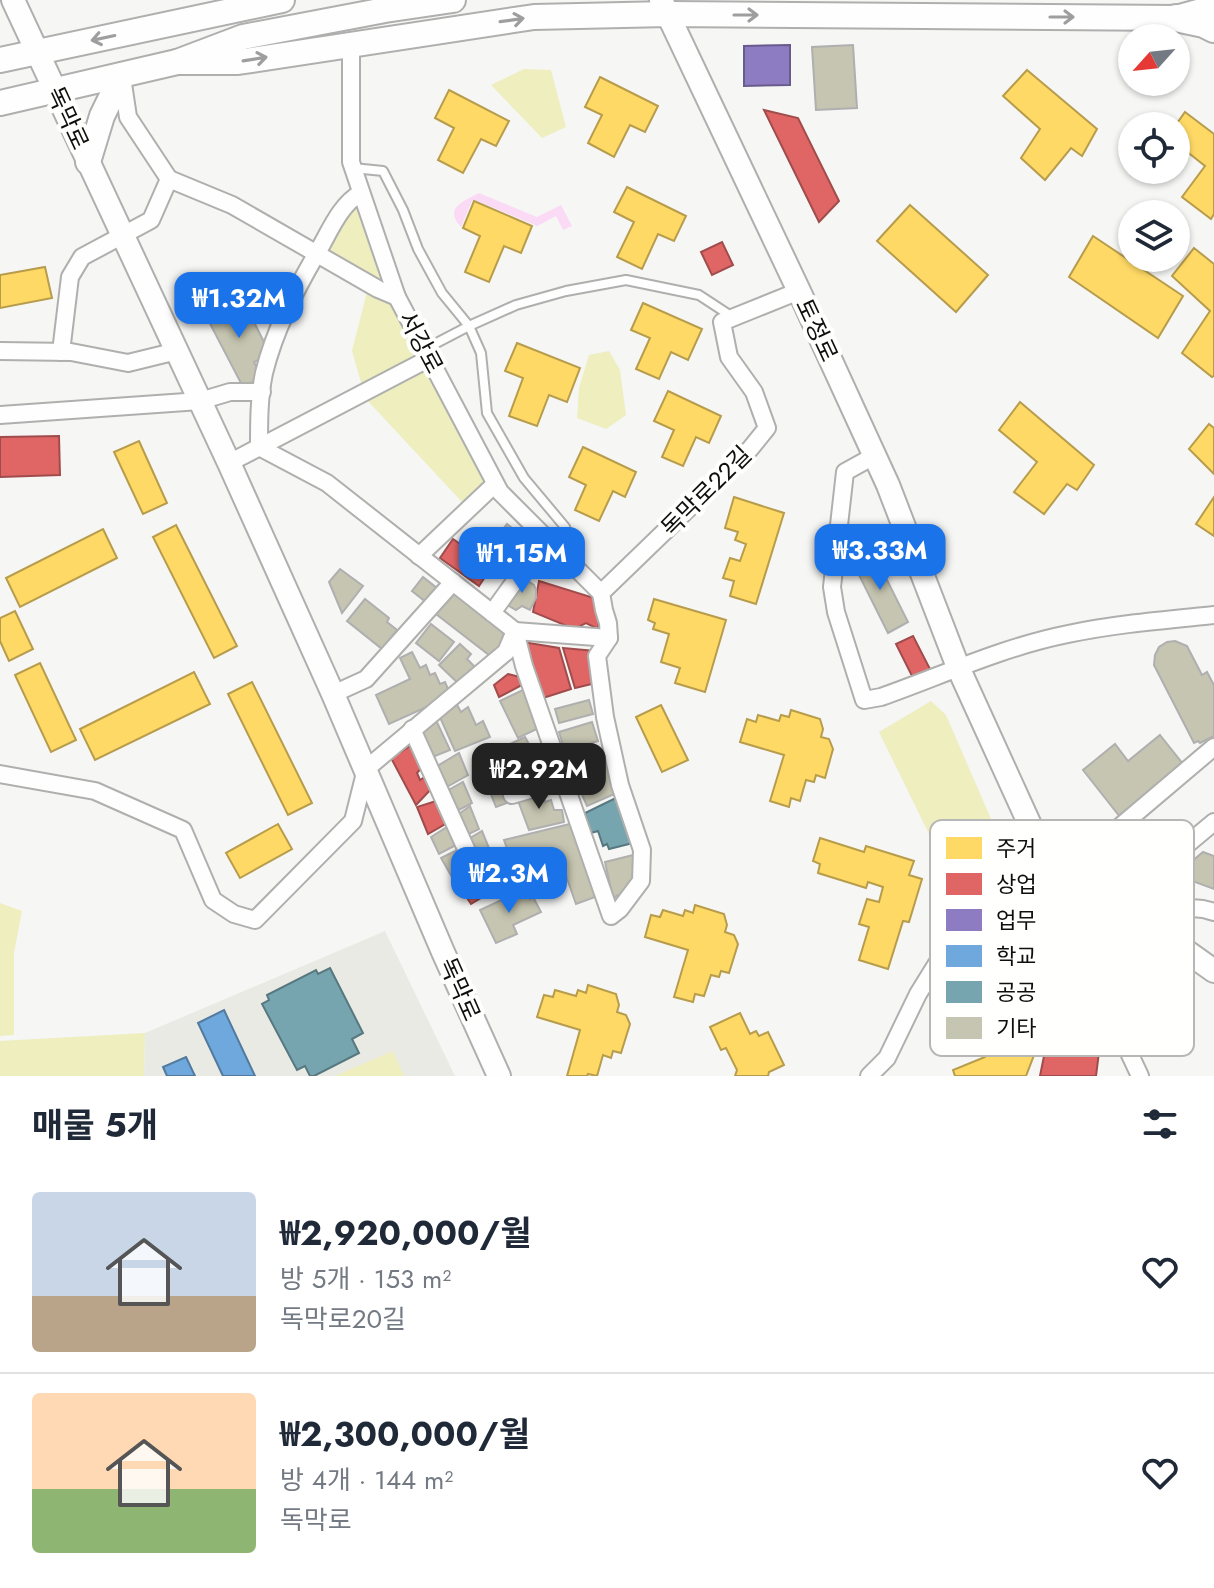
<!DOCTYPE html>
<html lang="ko">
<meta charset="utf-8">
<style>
:root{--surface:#fff;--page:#f2f2f3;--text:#1f2937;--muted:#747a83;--line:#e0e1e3;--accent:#1a73e8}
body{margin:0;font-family:Jost,"Noto Sans KR",sans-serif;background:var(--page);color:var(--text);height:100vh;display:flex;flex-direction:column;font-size:30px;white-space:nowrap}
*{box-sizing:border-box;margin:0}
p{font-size:26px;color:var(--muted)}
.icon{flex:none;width:44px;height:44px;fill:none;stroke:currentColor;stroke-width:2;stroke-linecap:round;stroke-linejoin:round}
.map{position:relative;height:1076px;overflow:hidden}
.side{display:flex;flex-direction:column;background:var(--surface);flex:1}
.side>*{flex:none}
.needle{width:52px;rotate:243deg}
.tools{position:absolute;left:1118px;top:24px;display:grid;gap:16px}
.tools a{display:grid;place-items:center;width:72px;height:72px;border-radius:50%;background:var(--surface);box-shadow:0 2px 6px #0004;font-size:40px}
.price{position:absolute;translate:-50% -68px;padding:0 18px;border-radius:16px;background:var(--accent);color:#fff;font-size:26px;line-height:52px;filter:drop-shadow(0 2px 4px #0008)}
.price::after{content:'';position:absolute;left:50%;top:48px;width:24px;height:18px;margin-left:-12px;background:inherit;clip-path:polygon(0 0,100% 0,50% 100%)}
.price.selected{background:#222;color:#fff}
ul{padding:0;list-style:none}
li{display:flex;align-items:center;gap:24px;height:200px;padding:0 32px}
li+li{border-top:2px solid var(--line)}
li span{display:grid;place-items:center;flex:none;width:224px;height:160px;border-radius:8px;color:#555}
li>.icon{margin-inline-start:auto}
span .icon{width:96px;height:96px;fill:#fffc;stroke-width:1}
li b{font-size:34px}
h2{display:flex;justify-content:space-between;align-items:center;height:96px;padding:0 32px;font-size:34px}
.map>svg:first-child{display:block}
.built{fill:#eaeae4}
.green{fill:#eeeebf}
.water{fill:#fbdaf6}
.homes{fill:#ffd966;stroke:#b79c4c;stroke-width:2}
.shops{fill:#e06666;stroke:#a14c4c;stroke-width:2}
.offices{fill:#8e7cc3;stroke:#685b8d;stroke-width:2}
.schools{fill:#6fa8dc;stroke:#527a9e;stroke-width:2}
.public{fill:#76a5af;stroke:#57787f;stroke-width:2}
.building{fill:#c6c5b1;stroke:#afafaf;stroke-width:2}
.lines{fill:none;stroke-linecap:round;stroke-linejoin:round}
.service-casing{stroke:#afafae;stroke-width:12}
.minor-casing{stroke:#afafae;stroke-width:20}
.secondary-casing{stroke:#afafae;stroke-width:26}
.primary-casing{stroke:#afafae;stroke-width:28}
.trunk-casing{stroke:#afafae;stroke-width:30}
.service{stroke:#fefefe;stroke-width:8}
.minor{stroke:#fefefe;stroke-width:16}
.secondary{stroke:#fefefe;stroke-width:22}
.primary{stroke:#fefefe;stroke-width:24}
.trunk{stroke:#fefefe;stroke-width:26}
.oneway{stroke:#9e9e9e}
.labels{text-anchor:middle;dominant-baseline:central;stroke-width:8;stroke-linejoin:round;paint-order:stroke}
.street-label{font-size:24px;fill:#0f0f0e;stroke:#fffffe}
.key{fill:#fffffe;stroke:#b7b7b6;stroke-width:2}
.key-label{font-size:22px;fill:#0f0f0e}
</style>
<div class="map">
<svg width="1214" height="1076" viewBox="0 0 1214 1076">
<rect width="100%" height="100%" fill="#f6f6f5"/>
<!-- built -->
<path class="built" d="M 385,931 L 455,1076 L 144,1076 L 145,1033 Z"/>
<!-- green -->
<g class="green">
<path d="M 524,69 L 551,70 L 566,127 L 542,138 L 491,85 Z"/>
<path d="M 358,199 L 390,290 L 323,252 Z"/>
<path d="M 367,292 L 392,300 L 422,356 L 362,386 L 352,351 Z"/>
<path d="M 609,351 L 620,370 L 626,415 L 606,429 L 577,418 L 579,388 L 589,355 Z"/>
<path d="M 428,367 L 486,481 L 463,503 L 366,399 Z"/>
<path d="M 931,701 L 946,715 L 1001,842 L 998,852 L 957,891 L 879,732 Z"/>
<path d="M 0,903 L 22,911 L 14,953 L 14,1035 L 0,1036 Z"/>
<path d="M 145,1033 L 144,1076 L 0,1076 L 0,1041 Z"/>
<path d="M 393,1051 L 404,1076 L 335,1076 Z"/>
</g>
<!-- water -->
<path class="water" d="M 479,193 L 537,217 L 561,205 L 572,226 L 563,230 L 556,216 L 537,226 L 475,200 L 472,201 L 461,227 C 443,208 464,201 479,193 Z"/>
<!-- homes -->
<g class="homes">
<path d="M 1027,70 L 1097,129 L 1082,156 L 1071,148 L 1045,180 L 1021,158 L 1040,129 L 1003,96 Z"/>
<path d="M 600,77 L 658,106 L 645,132 L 630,125 L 614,157 L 588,143 L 602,115 L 585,107 Z"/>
<path d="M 449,90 L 509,121 L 496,146 L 481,139 L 463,173 L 438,160 L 454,128 L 435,118 Z"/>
<path d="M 1185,112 L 1214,134 L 1214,214 L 1211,219 L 1182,197 L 1205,166 L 1176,143 L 1175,126 Z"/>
<path d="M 627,187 L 686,216 L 674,241 L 658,234 L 642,269 L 617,257 L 634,222 L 614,212 Z"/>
<path d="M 474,201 L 532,226 L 521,253 L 504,246 L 489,282 L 465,272 L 480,236 L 463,228 Z"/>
<path d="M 910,205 L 988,275 L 956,312 L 877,241 Z"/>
<path d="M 1093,236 L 1183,296 L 1158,338 L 1069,277 Z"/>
<path d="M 1194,248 L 1214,264 L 1214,376 L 1212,377 L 1182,353 L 1210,311 L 1172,276 Z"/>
<path d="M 45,267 L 52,298 L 0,308 L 0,275 Z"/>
<path d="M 643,303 L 702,329 L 688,360 L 671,352 L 659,379 L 636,369 L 650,338 L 631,330 Z"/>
<path d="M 517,343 L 580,368 L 567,402 L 549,395 L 537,426 L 509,416 L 523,378 L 505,371 Z"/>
<path d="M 668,391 L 721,416 L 709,443 L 696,437 L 683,466 L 662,457 L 674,430 L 654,421 Z"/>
<path d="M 1020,402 L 1094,465 L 1077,490 L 1067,484 L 1044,514 L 1014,492 L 1037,462 L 999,430 Z"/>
<path d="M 1209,424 L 1214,428 L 1214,474 L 1189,449 Z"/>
<path d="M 139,441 L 167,503 L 143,514 L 114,452 Z"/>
<path d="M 583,447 L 636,472 L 625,497 L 613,491 L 599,521 L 575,510 L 586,485 L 569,477 Z"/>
<path d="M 734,497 L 784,513 L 756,604 L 730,596 L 734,581 L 723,578 L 730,558 L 740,561 L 746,544 L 735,540 L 738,532 L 725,528 Z"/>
<path d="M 1214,497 L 1214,536 L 1196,524 Z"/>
<path d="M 176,525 L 237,646 L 214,658 L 153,537 Z"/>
<path d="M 103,529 L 117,558 L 20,607 L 6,578 Z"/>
<path d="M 654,599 L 726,620 L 705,692 L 675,683 L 680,668 L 661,662 L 669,634 L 653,629 L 655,623 L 648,620 Z"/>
<path d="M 15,611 L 33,649 L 9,661 L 0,641 L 0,618 Z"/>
<path d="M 40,663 L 76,740 L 51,752 L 15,675 Z"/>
<path d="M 194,672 L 210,704 L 95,760 L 80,729 Z"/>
<path d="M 252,682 L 312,803 L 288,815 L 228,694 Z"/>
<path d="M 661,705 L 688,760 L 662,772 L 636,717 Z"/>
<path d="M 791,710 L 820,719 L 823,729 L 821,737 L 829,739 L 833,749 L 825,778 L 816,775 L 814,782 L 806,780 L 800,801 L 791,798 L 789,807 L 770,801 L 784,755 L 740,742 L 747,719 L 756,722 L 758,715 L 779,721 L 781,715 L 789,717 Z"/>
<path d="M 278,824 L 292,849 L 240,878 L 226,853 Z"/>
<path d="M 820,838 L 864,852 L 866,846 L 914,861 L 909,875 L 922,879 L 909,922 L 903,921 L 888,969 L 859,960 L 869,927 L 859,924 L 867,899 L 879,902 L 883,887 L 868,882 L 866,888 L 818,873 L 820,864 L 813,861 Z"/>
<path d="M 695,905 L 724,914 L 727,925 L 725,932 L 734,935 L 738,944 L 729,973 L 721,971 L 719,977 L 711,975 L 704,996 L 695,994 L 693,1002 L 674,997 L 688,950 L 645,937 L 651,915 L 660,917 L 663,910 L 683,916 L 685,910 L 693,913 Z"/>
<path d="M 588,985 L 616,994 L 619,1005 L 617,1012 L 626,1015 L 630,1024 L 621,1053 L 613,1051 L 611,1058 L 603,1055 L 597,1076 L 588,1074 L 587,1076 L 567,1076 L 580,1030 L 537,1017 L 544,995 L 553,997 L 555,990 L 576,996 L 578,990 L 586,993 Z"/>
<path d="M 740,1013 L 750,1034 L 756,1031 L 759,1036 L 768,1032 L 784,1065 L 769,1072 L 768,1076 L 735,1076 L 737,1070 L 726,1048 L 721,1050 L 710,1027 Z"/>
<path d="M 994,1025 L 1039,1042 L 1026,1076 L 955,1076 L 953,1070 L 985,1057 Z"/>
</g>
<!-- shops -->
<g class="shops">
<path d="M 764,110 L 798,118 L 839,201 L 819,222 Z"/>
<path d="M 722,242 L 733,265 L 712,275 L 701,252 Z"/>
<path d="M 59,436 L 60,475 L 0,477 L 0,437 Z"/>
<path d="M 453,539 L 492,566 L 479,586 L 440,558 Z"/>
<path d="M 539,581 L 594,598 L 600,613 L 598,629 L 586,623 L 574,629 L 533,612 Z"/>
<path d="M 913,636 L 931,671 L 914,680 L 896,644 Z"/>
<path d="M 523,642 L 559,648 L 571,689 L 540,699 Z"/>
<path d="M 563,648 L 595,651 L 596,683 L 575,688 Z"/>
<path d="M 508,674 L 520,677 L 522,685 L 499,697 L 494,685 Z"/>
<path d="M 413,744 L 423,766 L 417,773 L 420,780 L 428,775 L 433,787 L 416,805 L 390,756 L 398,748 L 401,752 Z"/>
<path d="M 545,759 L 550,779 L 530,786 L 524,770 Z"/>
<path d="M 439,800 L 447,823 L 428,834 L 417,807 Z"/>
<path d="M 486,872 L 494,890 L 471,904 L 457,882 L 469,874 Z"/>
<path d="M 1047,1041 L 1099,1052 L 1096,1076 L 1040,1076 Z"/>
</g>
<!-- offices -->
<path class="offices" d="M 790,45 L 790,85 L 744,86 L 744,46 Z"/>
<!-- schools -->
<g class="schools">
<path d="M 224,1010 L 255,1076 L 223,1076 L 198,1023 Z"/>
<path d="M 186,1057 L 195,1076 L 167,1076 L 163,1067 Z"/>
</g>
<!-- public -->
<g class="public">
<path d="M 620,796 L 633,843 L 609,849 L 607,844 L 603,846 L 598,831 L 591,833 L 585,813 Z"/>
<path d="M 330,968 L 363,1033 L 352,1039 L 359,1053 L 314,1076 L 310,1076 L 305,1066 L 297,1070 L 262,1004 L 269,1000 L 267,995 L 316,970 L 318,974 Z"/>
</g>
<!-- building -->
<g class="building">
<path d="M 853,45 L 857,108 L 816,110 L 812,47 Z"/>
<path d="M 257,279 L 283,297 L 272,312 L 247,293 Z"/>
<path d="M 242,298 L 270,354 L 254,362 L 262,377 L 243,387 L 206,316 Z"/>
<path d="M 507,524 L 519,534 L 514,541 L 531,554 L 518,571 L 489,547 Z"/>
<path d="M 872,550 L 908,622 L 888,633 L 852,561 Z"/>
<path d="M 340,569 L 363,586 L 342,613 L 329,582 Z"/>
<path d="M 423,577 L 442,592 L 431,606 L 412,591 Z"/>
<path d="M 521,577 L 534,585 L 536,590 L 536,598 L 530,610 L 522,606 L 516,610 L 504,603 Z"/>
<path d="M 453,590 L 504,632 L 503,648 L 489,655 L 436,614 Z"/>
<path d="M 365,599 L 389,618 L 387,622 L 397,630 L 382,649 L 347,621 Z"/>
<path d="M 431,624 L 454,642 L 439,661 L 416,643 Z"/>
<path d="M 1175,641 L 1187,646 L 1202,675 L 1207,672 L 1214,685 L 1214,736 L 1200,743 L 1198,741 L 1194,743 L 1154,665 L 1155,655 L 1159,647 L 1167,642 Z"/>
<path d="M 460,644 L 471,654 L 467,659 L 478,670 L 462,687 L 439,665 Z"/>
<path d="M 412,652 L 420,668 L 426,665 L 430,675 L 435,673 L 440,684 L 445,682 L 451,696 L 389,724 L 376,695 L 410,679 L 400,658 Z"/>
<path d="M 525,689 L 543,726 L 518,738 L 500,701 Z"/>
<path d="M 589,700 L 593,714 L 559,723 L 555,709 Z"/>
<path d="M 456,703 L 461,712 L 468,707 L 476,725 L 483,721 L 490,737 L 455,751 L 439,715 Z"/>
<path d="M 435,718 L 450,750 L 430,758 L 417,729 Z"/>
<path d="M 592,722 L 598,741 L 565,751 L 559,732 Z"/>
<path d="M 1160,735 L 1187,769 L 1120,817 L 1083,770 L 1115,744 L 1128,761 Z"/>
<path d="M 525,737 L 531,748 L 536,745 L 539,752 L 544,750 L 547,756 L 522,768 L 510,744 Z"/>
<path d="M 596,746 L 603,761 L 576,773 L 569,758 Z"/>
<path d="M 506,748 L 522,788 L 504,795 L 507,803 L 496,807 L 477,759 Z"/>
<path d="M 459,753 L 468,775 L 445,788 L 434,768 Z"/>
<path d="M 608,767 L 619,792 L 587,806 L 576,781 Z"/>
<path d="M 463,782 L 472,803 L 457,811 L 445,792 Z"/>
<path d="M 542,791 L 545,802 L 551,800 L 554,810 L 562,810 L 564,822 L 529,830 L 517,798 Z"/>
<path d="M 470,806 L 479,829 L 465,836 L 456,816 Z"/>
<path d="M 570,824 L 598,896 L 576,904 L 564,870 L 539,879 L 531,865 L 515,871 L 504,840 Z"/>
<path d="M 450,825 L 458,844 L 439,854 L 431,837 Z"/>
<path d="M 482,831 L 493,858 L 479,865 L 467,840 Z"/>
<path d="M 461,848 L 469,866 L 452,877 L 441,858 Z"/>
<path d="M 1203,852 L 1214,856 L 1214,889 L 1176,875 Z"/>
<path d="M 633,855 L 635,880 L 626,891 L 613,898 L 605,862 Z"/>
<path d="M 525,889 L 530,899 L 533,897 L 541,912 L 513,925 L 517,934 L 496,943 L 480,910 Z"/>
</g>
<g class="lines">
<defs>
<g id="service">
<path d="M 353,168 L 383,171 L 403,210 L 418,249 L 442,293 L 469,326 L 481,353 L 487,413 L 524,478 L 565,527 L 551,544"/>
<path d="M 425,349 L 469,326 L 516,305 L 566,291 L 626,280 L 699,295 L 731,316"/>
</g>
<g id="minor">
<path d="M 351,44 L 351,162 L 397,297 L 500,492 L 601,593"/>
<path d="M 169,179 L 232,205 L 378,289 L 397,297"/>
<path d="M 361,193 C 340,204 329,233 317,253 C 295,291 275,329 264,373 C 259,397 259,422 259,447 L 327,483 L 515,631 L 609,638"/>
<path d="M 0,351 L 71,352 L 128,363 L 177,351"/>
<path d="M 61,352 L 70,277 L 82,257 L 151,220 L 169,179 L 128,117 L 122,77"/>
<path d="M 0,415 L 200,401 L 230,392 L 262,392"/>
<path d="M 874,456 L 845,472 L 832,587 L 836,612 L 864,700 L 881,697 C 943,675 1003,647 1068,634 C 1115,624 1165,620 1214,615"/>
<path d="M 229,463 L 430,358"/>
<path d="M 419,556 L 495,484"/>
<path d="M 492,613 L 546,538"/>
<path d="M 515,631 L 524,666 L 611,916 L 620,909 L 641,881 L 642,850 L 620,785 L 605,717 L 597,656 L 609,638 L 608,623 L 604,610 L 601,593 L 750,449 L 767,428 L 754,392 L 729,357 L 722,322 L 799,291"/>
<path d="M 333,694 L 366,679 L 453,582"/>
<path d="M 412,729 L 476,871"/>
<path d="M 0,774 L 95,791 L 183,830 L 213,900 L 234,914 L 255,920 L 353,821 L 366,769 L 506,652 L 515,631"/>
<path d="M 512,795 L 563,780"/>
<path d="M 1065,865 L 1103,841 L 1214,747"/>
<path d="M 1118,902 L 1214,822"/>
<path d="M 1115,1023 L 1129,1028 L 1164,1011 L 1167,997 L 1153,959 L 1152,926 C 1172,911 1189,903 1214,912"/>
<path d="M 869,1076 L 887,1058 L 918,994 L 975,902 L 993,877 L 1035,836 L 1053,891 L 1140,1076"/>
</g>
<g id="secondary">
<path d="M 13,0 L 229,463 L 333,694 L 443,952 L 499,1076"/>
<path d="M 661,0 L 799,291 L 888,485 L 958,667 L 1035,836 L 1065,865 L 1214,971"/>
</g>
<g id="primary">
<path d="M 0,60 L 282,0"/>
<path d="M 177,62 L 238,62 L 534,17 L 668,14 L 1176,18 L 1205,10 L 1213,0"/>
<path d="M 0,103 L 177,62 L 243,37 L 385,10 L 453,0"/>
<path d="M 88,162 L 102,116 L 122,75"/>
</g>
<path id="trunk" d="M 1176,18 L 1204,24 L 1214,29"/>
</defs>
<!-- service casing -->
<use href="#service" class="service-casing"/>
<!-- minor casing -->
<use href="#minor" class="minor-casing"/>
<!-- secondary casing -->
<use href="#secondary" class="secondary-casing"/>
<!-- primary casing -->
<use href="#primary" class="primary-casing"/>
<!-- trunk casing -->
<use href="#trunk" class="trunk-casing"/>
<!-- service -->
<use href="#service" class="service"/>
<!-- minor -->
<use href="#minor" class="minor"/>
<!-- secondary -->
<use href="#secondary" class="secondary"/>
<!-- primary -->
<use href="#primary" class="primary"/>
<!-- trunk -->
<use href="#trunk" class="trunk"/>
</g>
<!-- one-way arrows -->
<defs><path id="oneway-shaft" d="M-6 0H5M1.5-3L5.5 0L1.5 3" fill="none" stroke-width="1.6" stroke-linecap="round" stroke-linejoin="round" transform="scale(2)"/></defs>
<g class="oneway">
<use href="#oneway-shaft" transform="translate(746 15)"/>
<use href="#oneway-shaft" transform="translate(1062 17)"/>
<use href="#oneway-shaft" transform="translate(512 20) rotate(-8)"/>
<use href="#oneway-shaft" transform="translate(103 38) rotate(168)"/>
<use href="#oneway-shaft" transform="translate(255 59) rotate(-9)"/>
</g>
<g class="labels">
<!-- street labels -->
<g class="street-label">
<text transform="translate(68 118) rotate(65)">독막로</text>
<text transform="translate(817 330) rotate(65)">토정로</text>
<text transform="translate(421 342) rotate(62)">서강로</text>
<text transform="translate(706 491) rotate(-45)">독막로22길</text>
<text transform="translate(460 989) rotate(66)">독막로</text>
</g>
</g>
<!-- legend -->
<rect x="930" y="820" width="264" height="236" rx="12" class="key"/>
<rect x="946" y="837" width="36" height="22" fill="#ffd966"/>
<rect x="946" y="873" width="36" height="22" fill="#e06666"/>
<rect x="946" y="909" width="36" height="22" fill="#8e7cc3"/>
<rect x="946" y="945" width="36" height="22" fill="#6fa8dc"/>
<rect x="946" y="981" width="36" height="22" fill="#76a5af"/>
<rect x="946" y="1017" width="36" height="22" fill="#c6c5b1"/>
<g class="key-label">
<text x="996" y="856">주거</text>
<text x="996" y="892">상업</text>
<text x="996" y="928">업무</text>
<text x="996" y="964">학교</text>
<text x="996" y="1000">공공</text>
<text x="996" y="1036">기타</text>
</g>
</svg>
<div class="tools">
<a><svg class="needle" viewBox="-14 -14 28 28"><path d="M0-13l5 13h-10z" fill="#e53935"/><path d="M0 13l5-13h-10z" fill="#747a83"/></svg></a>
<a><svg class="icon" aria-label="locate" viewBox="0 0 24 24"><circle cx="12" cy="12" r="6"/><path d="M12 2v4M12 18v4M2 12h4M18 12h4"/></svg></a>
<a><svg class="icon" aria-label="layers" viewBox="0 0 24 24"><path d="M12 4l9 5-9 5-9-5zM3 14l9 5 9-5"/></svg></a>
</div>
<b class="price" style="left:239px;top:340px">₩1.32M</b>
<b class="price" style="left:880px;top:592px">₩3.33M</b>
<b class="price" style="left:522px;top:595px">₩1.15M</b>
<b class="price selected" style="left:539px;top:811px">₩2.92M</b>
<b class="price" style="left:509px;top:915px">₩2.3M</b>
</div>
<section class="side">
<h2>매물 5개<svg class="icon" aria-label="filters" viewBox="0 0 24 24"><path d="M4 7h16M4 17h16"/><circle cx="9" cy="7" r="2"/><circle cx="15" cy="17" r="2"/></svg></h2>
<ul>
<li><span style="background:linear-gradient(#c9d6e8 65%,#b9a48a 0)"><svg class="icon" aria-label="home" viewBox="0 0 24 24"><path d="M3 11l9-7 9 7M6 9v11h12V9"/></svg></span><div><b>₩2,920,000/월</b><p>방 5개 · 153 m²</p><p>독막로20길</p></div><svg class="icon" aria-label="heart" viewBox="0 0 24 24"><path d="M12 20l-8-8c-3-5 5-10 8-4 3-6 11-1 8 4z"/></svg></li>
<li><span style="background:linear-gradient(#ffd9b3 60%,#8fb573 0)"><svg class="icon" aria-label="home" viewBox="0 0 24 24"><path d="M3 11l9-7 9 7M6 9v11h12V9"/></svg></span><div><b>₩2,300,000/월</b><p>방 4개 · 144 m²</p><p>독막로</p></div><svg class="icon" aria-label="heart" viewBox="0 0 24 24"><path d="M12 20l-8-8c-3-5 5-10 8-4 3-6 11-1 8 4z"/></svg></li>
</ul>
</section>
